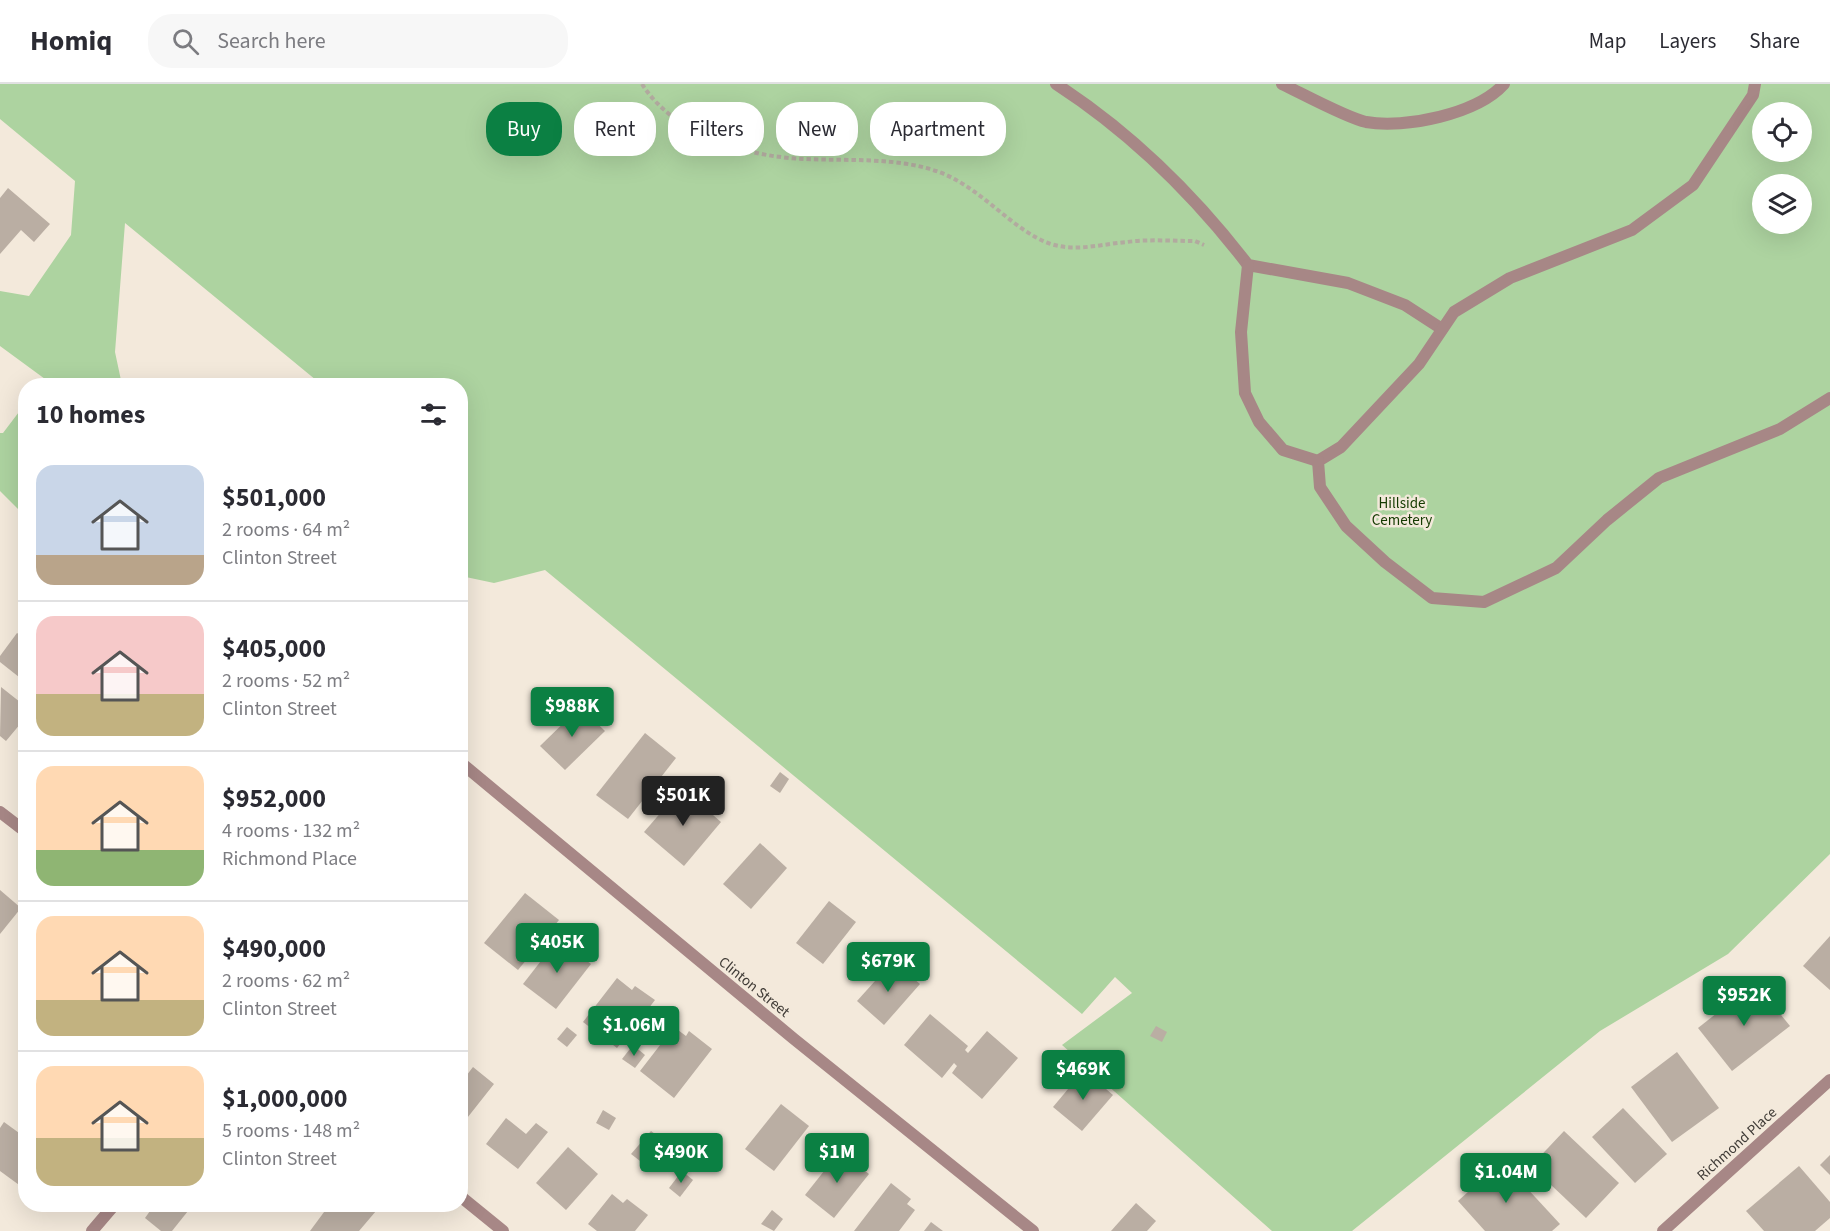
<!DOCTYPE html>
<meta charset="utf-8">
<style>
:root{--surface:#fff;--page:#f7f7f7;--text:#2b2b33;--muted:#7c7c81;--line:#e1e1e2;--accent:#0b8043}
body{margin:0;font-family:"Source Sans 3",sans-serif;background:var(--page);color:var(--text);height:100vh;display:flex;flex-direction:column;font-size:22px;white-space:nowrap}
*{box-sizing:border-box;margin:0}
p{font-size:20px;color:var(--muted)}
.icon{flex:none;width:33px;height:33px;fill:none;stroke:currentColor;stroke-width:2;stroke-linecap:round;stroke-linejoin:round}
.map{position:relative;flex:1;overflow:hidden}
.sheet{position:absolute;left:18px;top:294px;width:450px;height:834px;display:flex;flex-direction:column;background:var(--surface);border-radius:24px;box-shadow:0 6px 24px #0002}
.sheet>*{flex:none}
.guide{position:absolute;left:486px;top:18px;width:570px;height:54px;display:flex;gap:12px}
.fabs{position:absolute;left:1752px;top:18px;display:grid;gap:12px}
.fabs a{display:grid;place-items:center;width:60px;height:60px;border-radius:50%;background:var(--surface);box-shadow:0 6px 24px #0002;font-size:30px}
.price{position:absolute;translate:-50% -51px;padding:0 14px;border-radius:6px;background:var(--accent);color:#fff;font-size:20px;line-height:39px;filter:drop-shadow(0 2px 3px #0008)}
.price::after{content:'';position:absolute;left:50%;top:36px;width:18px;height:14px;margin-left:-9px;background:inherit;clip-path:polygon(0 0,100% 0,50% 100%)}
.price.selected{background:#222;color:#fff}
ul{padding:0;list-style:none}
li{display:flex;align-items:center;gap:18px;height:150px;padding:0 18px}
li+li{border-top:2px solid var(--line)}
li span{display:grid;place-items:center;flex:none;width:168px;height:120px;border-radius:18px;color:#555}
li>.icon{margin-inline-start:auto}
span .icon{width:72px;height:72px;fill:#fffc;stroke-width:1}
li b{font-size:26px}
h2{display:flex;justify-content:space-between;align-items:center;height:72px;padding:0 18px;font-size:26px}
.pill{padding:0 21px;border-radius:24px;background:var(--surface);box-shadow:0 6px 24px #0002;font-size:21px;line-height:54px}
.pill.selected{background:var(--accent);color:#fff}
header{display:flex;align-items:center;gap:36px;box-sizing:border-box;height:84px;padding:0 30px;background:var(--surface);border-bottom:2px solid var(--line)}
header strong{font-size:28px}
nav{display:flex;gap:33px;margin-inline-start:auto;font-size:21px}
.search{width:420px;height:54px;background:var(--page);display:flex;align-items:center;gap:15px;box-sizing:border-box;padding:0 21px;border-radius:24px;color:var(--muted);font-size:22px}
.map>svg:first-child{display:block}
.green{fill:#add3a0;fill-rule:evenodd}
.building{fill:#baaea3}
.lines{fill:none;stroke-linecap:round;stroke-linejoin:round}
.path{stroke:#b2aa9f;stroke-width:4;stroke-dasharray:4.5 3;stroke-linecap:butt}
.lane{stroke:#a78786;stroke-width:12}
.street{stroke:#a78786;stroke-width:12}
.labels{text-anchor:middle;dominant-baseline:central;stroke-width:5;stroke-linejoin:round;paint-order:stroke}
.park-label{font-size:15px;fill:#143b01;stroke:#f3e9db}
.street-label{font-size:15px;fill:#403c37;stroke:#f3e9db}
</style>
<header>
<strong>Homiq</strong>
<div class="search"><svg class="icon" aria-label="search" viewBox="0 0 24 24"><circle cx="10" cy="10" r="6"/><path d="M15 15l6 6"/></svg>Search here</div>
<nav><a>Map</a><a>Layers</a><a>Share</a></nav>
</header>
<div class="map">
<svg width="1830" height="1147" viewBox="0 0 1830 1147">
<rect width="100%" height="100%" fill="#f3e9db"/>
<!-- green -->
<g class="green">
<path d="M 0,0 L 1830,0 L 1830,770 L 1728,870 L 1600,947 L 1352,1147 L 1272,1147 L 1062,961 L 1132,909 L 1115,893 L 1082,930 L 545,486 L 494,499 L 461,492 L 460,302 L 322,301 L 125,139 L 115,268 L 122,301 L 40,301 L 45,295 L 0,262 L 0,207 L 29,212 L 71,151 L 75,97 L 0,35 ZM 1762,28 L 1802,28 L 1802,68 L 1762,68 ZM 1762,100 L 1802,100 L 1802,140 L 1762,140 Z"/>
<path d="M 25,320 L 25,432 L 0,407 L 0,349 L 3,349 Z"/>
</g>
<!-- building -->
<g class="building">
<path d="M 8,104 L 50,140 L 34,158 L 21,146 L 0,170 L 0,114 Z"/>
<path d="M 17,549 L 26,555 L 24,597 L 0,578 L 0,572 Z"/>
<path d="M 1,603 L 20,618 L 26,610 L 26,633 L 6,657 L 0,652 Z"/>
<path d="M 580,623 L 605,647 L 565,686 L 540,662 Z"/>
<path d="M 645,649 L 676,674 L 628,735 L 596,711 Z"/>
<path d="M 780,688 L 789,695 L 780,709 L 770,702 Z"/>
<path d="M 682,704 L 721,738 L 684,782 L 644,748 Z"/>
<path d="M 760,759 L 787,784 L 751,825 L 723,800 Z"/>
<path d="M 0,806 L 21,824 L 0,850 Z"/>
<path d="M 525,809 L 559,836 L 518,886 L 484,859 Z"/>
<path d="M 829,817 L 856,838 L 823,880 L 796,859 Z"/>
<path d="M 1830,852 L 1830,906 L 1803,882 Z"/>
<path d="M 558,855 L 591,880 L 556,925 L 523,900 Z"/>
<path d="M 893,877 L 920,900 L 884,941 L 857,917 Z"/>
<path d="M 617,894 L 632,906 L 635,902 L 655,916 L 645,929 L 650,933 L 638,949 L 632,945 L 617,964 L 583,938 Z"/>
<path d="M 1755,899 L 1790,942 L 1732,987 L 1698,944 Z"/>
<path d="M 930,930 L 968,962 L 965,966 L 968,969 L 987,947 L 1018,974 L 982,1015 L 952,989 L 957,982 L 954,979 L 942,994 L 904,961 Z"/>
<path d="M 1156,942 L 1167,948 L 1162,958 L 1150,952 Z"/>
<path d="M 567,943 L 577,951 L 567,963 L 557,955 Z"/>
<path d="M 674,943 L 686,952 L 689,947 L 712,965 L 674,1014 L 640,987 Z"/>
<path d="M 633,961 L 645,971 L 635,984 L 622,975 Z"/>
<path d="M 1677,968 L 1719,1024 L 1672,1058 L 1631,1003 Z"/>
<path d="M 473,983 L 494,1000 L 460,1043 L 460,994 L 463,996 Z"/>
<path d="M 1084,986 L 1113,1011 L 1082,1047 L 1053,1023 Z"/>
<path d="M 781,1020 L 809,1042 L 774,1087 L 745,1065 Z"/>
<path d="M 1623,1024 L 1667,1070 L 1635,1099 L 1592,1053 Z"/>
<path d="M 603,1026 L 616,1034 L 609,1046 L 596,1039 Z"/>
<path d="M 506,1034 L 526,1050 L 536,1039 L 548,1048 L 518,1085 L 486,1060 Z"/>
<path d="M 4,1038 L 26,1054 L 26,1106 L 0,1087 L 0,1044 Z"/>
<path d="M 651,1047 L 663,1056 L 644,1080 L 631,1070 Z"/>
<path d="M 1564,1047 L 1619,1099 L 1586,1134 L 1531,1082 Z"/>
<path d="M 568,1063 L 598,1090 L 566,1126 L 536,1099 Z"/>
<path d="M 840,1067 L 869,1090 L 834,1134 L 805,1111 Z"/>
<path d="M 1830,1071 L 1830,1091 L 1820,1081 Z"/>
<path d="M 1502,1077 L 1560,1140 L 1552,1147 L 1485,1147 L 1458,1117 Z"/>
<path d="M 1799,1082 L 1830,1118 L 1830,1134 L 1815,1147 L 1764,1147 L 1746,1127 Z"/>
<path d="M 682,1087 L 693,1096 L 680,1113 L 669,1104 Z"/>
<path d="M 891,1099 L 911,1115 L 907,1120 L 915,1126 L 899,1147 L 854,1147 Z"/>
<path d="M 612,1110 L 623,1119 L 627,1115 L 648,1131 L 635,1147 L 597,1147 L 588,1140 Z"/>
<path d="M 1136,1119 L 1156,1137 L 1147,1147 L 1111,1147 Z"/>
<path d="M 155,1120 L 179,1120 L 188,1127 L 172,1147 L 161,1147 L 145,1134 Z"/>
<path d="M 330,1120 L 368,1120 L 376,1127 L 359,1147 L 310,1147 Z"/>
<path d="M 772,1126 L 783,1135 L 774,1147 L 761,1140 Z"/>
<path d="M 931,1138 L 943,1147 L 924,1147 Z"/>
</g>
<g class="lines">
<!-- path -->
<path class="path" d="M 642,0 C 674,51 747,73 805,75 C 848,77 895,73 936,87 C 981,102 1012,147 1051,160 C 1076,168 1102,160 1127,158 C 1149,155 1173,157 1195,157 L 1204,161"/>
<!-- lane -->
<g class="lane">
<path d="M 1056,0 C 1130,48 1195,112 1248,181 L 1348,199 L 1405,221 L 1442,245"/>
<path d="M 1282,0 C 1301,9 1347,34 1366,38 C 1405,45 1477,30 1504,0"/>
<path d="M 1755,0 L 1753,11 L 1693,101 L 1632,146 L 1510,194 L 1454,228 L 1419,280 L 1341,363 L 1318,377 L 1320,403 L 1346,442 L 1385,478 L 1432,514 L 1484,518 L 1556,484 L 1607,436 L 1659,394 L 1780,345 L 1830,314"/>
<path d="M 1248,181 L 1241,248 L 1245,309 L 1259,338 L 1283,366 L 1318,377"/>
</g>
<!-- street -->
<g class="street">
<path d="M 460,678 L 794,955 L 1033,1147"/>
<path d="M 0,728 L 26,748"/>
<path d="M 460,1112 L 503,1147"/>
<path d="M 92,1147 L 115,1120"/>
<path d="M 1663,1147 L 1830,996"/>
</g>
</g>
<g class="labels">
<!-- park labels -->
<g class="park-label">
<text x="1402" y="419">Hillside<tspan x="1402" dy="17">Cemetery</tspan></text>
</g>
<!-- street labels -->
<g class="street-label">
<text transform="translate(754 903) rotate(39)">Clinton Street</text>
<text transform="translate(1737 1060) rotate(-42)">Richmond Place</text>
</g>
</g>
</svg>
<div class="fabs">
<a><svg class="icon" aria-label="locate" viewBox="0 0 24 24"><circle cx="12" cy="12" r="6"/><path d="M12 2v4M12 18v4M2 12h4M18 12h4"/></svg></a>
<a><svg class="icon" aria-label="layers" viewBox="0 0 24 24"><path d="M12 4l9 5-9 5-9-5zM3 14l9 5 9-5"/></svg></a>
</div>
<b class="price" style="left:572px;top:654px">$988K</b>
<b class="price selected" style="left:683px;top:743px">$501K</b>
<b class="price" style="left:557px;top:890px">$405K</b>
<b class="price" style="left:888px;top:909px">$679K</b>
<b class="price" style="left:1744px;top:943px">$952K</b>
<b class="price" style="left:634px;top:973px">$1.06M</b>
<b class="price" style="left:1083px;top:1017px">$469K</b>
<b class="price" style="left:681px;top:1100px">$490K</b>
<b class="price" style="left:837px;top:1100px">$1M</b>
<b class="price" style="left:1506px;top:1120px">$1.04M</b>
<div class="guide">
<a class="pill selected">Buy</a>
<a class="pill">Rent</a>
<a class="pill">Filters</a>
<a class="pill">New</a>
<a class="pill">Apartment</a>
</div>
<section class="sheet">
<h2>10 homes<svg class="icon" aria-label="filters" viewBox="0 0 24 24"><path d="M4 7h16M4 17h16"/><circle cx="9" cy="7" r="2"/><circle cx="15" cy="17" r="2"/></svg></h2>
<ul>
<li><span style="background:linear-gradient(#c9d6e8 75%,#b9a48a 0)"><svg class="icon" aria-label="home" viewBox="0 0 24 24"><path d="M3 11l9-7 9 7M6 9v11h12V9"/></svg></span><div><b>$501,000</b><p>2 rooms · 64 m²</p><p>Clinton Street</p></div></li>
<li><span style="background:linear-gradient(#f6c9c9 65%,#c2b280 0)"><svg class="icon" aria-label="home" viewBox="0 0 24 24"><path d="M3 11l9-7 9 7M6 9v11h12V9"/></svg></span><div><b>$405,000</b><p>2 rooms · 52 m²</p><p>Clinton Street</p></div></li>
<li><span style="background:linear-gradient(#ffd9b3 70%,#8fb573 0)"><svg class="icon" aria-label="home" viewBox="0 0 24 24"><path d="M3 11l9-7 9 7M6 9v11h12V9"/></svg></span><div><b>$952,000</b><p>4 rooms · 132 m²</p><p>Richmond Place</p></div></li>
<li><span style="background:linear-gradient(#ffd9b3 70%,#c2b280 0)"><svg class="icon" aria-label="home" viewBox="0 0 24 24"><path d="M3 11l9-7 9 7M6 9v11h12V9"/></svg></span><div><b>$490,000</b><p>2 rooms · 62 m²</p><p>Clinton Street</p></div></li>
<li><span style="background:linear-gradient(#ffd9b3 60%,#c2b280 0)"><svg class="icon" aria-label="home" viewBox="0 0 24 24"><path d="M3 11l9-7 9 7M6 9v11h12V9"/></svg></span><div><b>$1,000,000</b><p>5 rooms · 148 m²</p><p>Clinton Street</p></div></li>
</ul>
</section>
</div>
